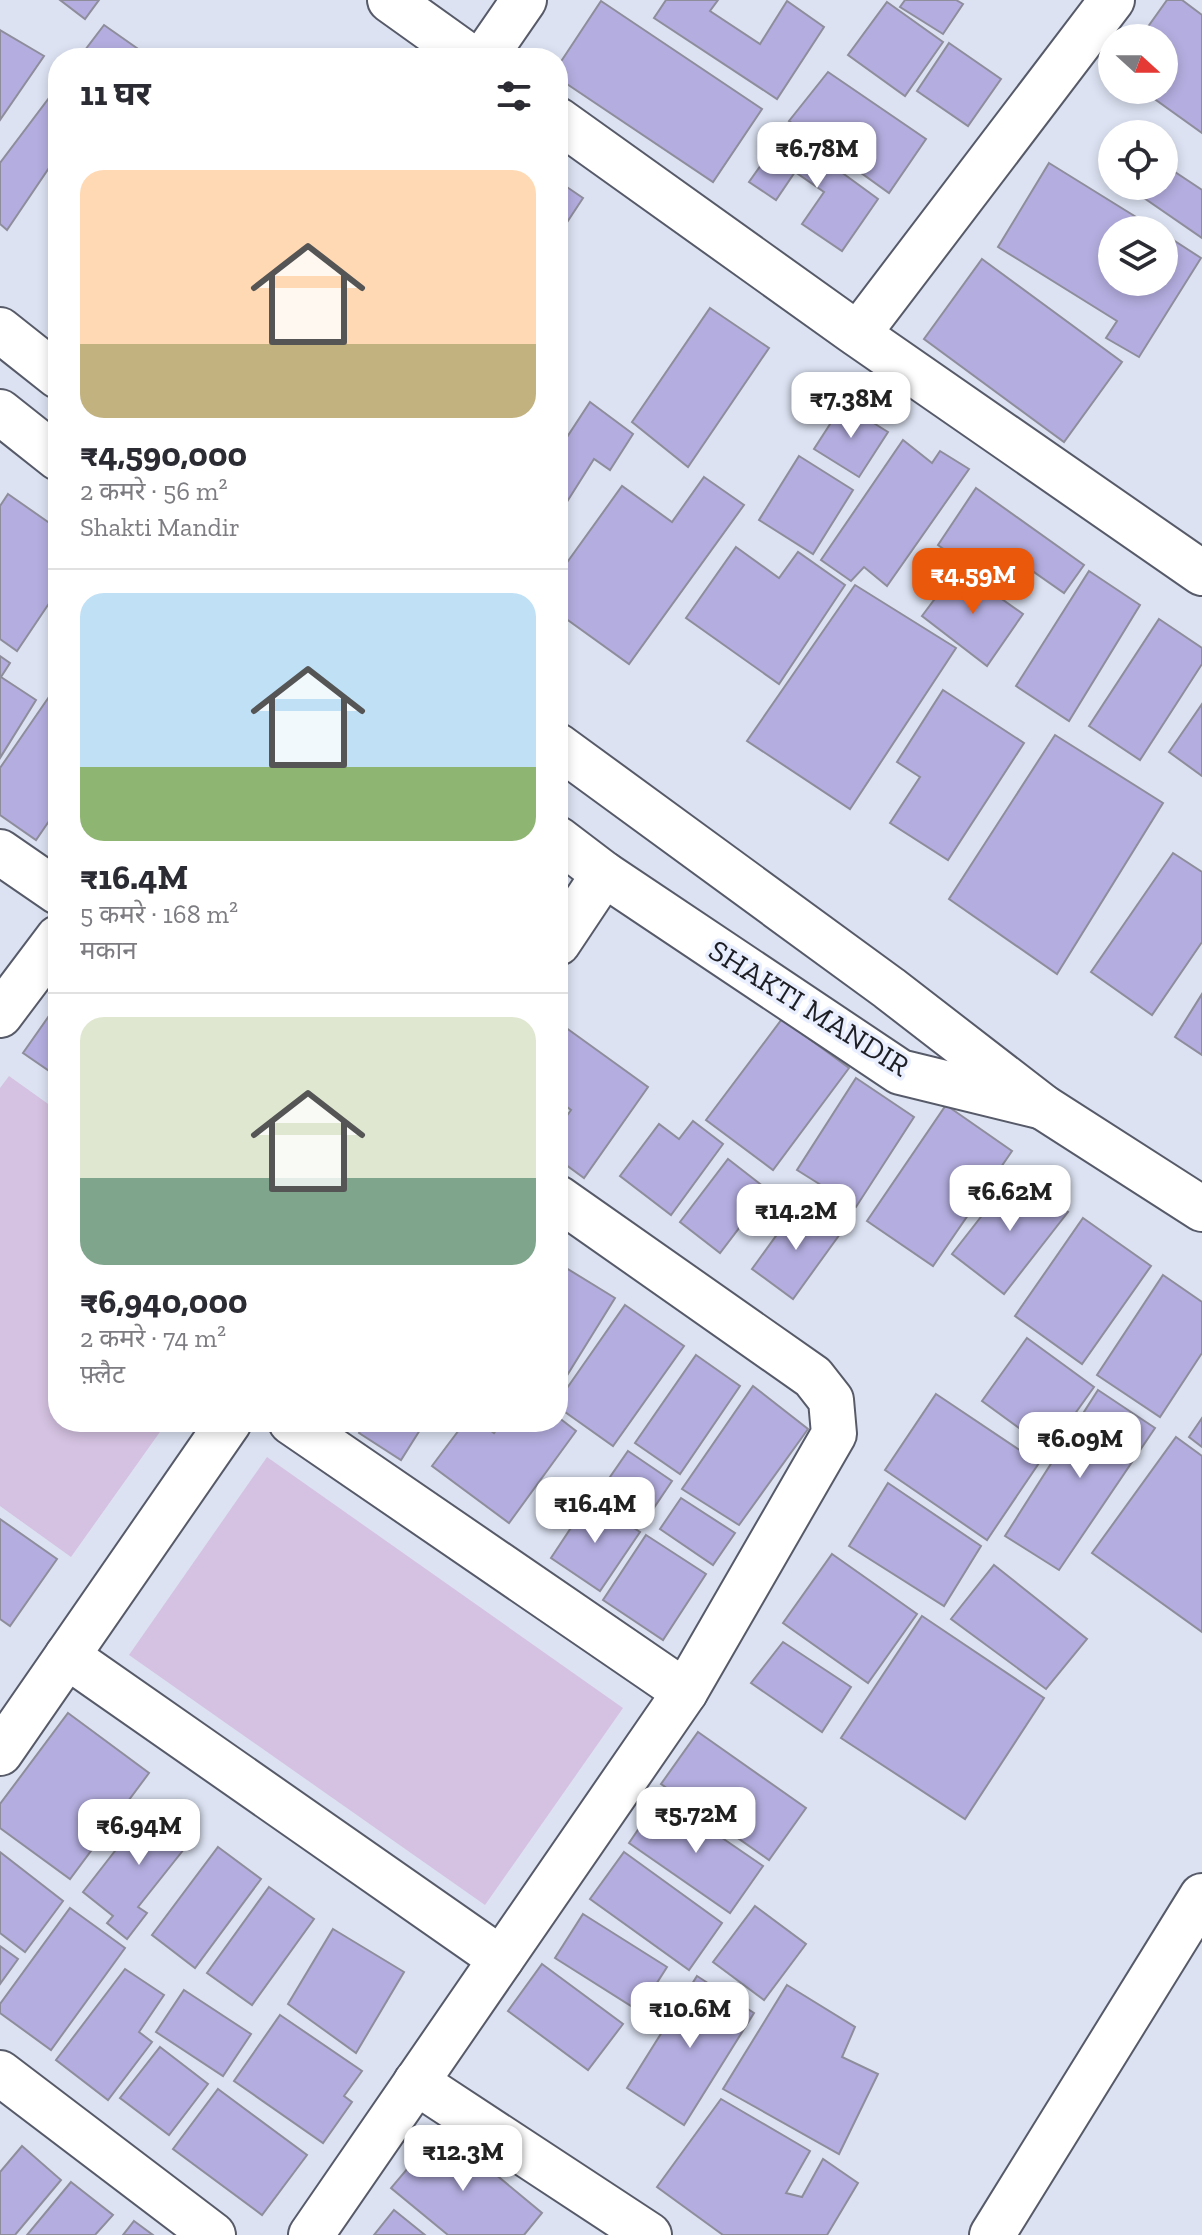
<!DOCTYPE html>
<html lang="hi">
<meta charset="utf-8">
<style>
:root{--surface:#fff;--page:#f7f7f7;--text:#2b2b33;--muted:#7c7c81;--line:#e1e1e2;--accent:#ea580c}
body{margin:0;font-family:"Zilla Slab","Noto Sans Devanagari",serif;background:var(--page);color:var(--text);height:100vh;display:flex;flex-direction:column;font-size:30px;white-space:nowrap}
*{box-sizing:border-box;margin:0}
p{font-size:26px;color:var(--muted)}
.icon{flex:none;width:44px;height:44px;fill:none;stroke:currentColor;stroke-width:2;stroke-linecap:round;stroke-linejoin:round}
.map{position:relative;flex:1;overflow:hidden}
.panel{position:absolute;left:48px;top:48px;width:520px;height:1384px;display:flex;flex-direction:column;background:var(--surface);border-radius:32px;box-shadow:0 4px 12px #0003}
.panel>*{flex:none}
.needle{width:52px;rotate:111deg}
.controls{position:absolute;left:1098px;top:24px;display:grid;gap:16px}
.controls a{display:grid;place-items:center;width:80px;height:80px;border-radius:50%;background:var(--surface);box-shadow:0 4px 12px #0003;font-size:40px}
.price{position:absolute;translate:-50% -68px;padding:0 18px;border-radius:16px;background:#fff;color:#222;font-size:26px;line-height:52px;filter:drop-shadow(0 2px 4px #0008)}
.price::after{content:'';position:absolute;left:50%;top:48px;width:24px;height:18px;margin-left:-12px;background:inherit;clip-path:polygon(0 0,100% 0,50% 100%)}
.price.on{background:var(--accent);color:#fff}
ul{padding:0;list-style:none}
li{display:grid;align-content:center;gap:16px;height:424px;padding:0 32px}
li+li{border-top:2px solid var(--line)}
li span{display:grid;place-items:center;height:248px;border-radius:24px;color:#555}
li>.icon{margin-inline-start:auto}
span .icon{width:144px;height:144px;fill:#fffc;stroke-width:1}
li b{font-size:34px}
h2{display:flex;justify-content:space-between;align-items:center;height:96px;padding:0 32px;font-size:34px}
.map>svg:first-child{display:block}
.green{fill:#d5c2e2}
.building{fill:#b4aee0;stroke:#8e8d9c;stroke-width:2}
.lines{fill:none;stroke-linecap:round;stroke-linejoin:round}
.minor-casing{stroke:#575b69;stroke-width:48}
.tertiary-casing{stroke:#575b69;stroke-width:48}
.minor{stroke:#fff;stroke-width:44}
.tertiary{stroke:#fff;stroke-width:44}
.labels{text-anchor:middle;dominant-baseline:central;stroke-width:7;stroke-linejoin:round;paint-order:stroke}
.street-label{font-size:30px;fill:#1d1f25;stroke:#e9efff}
</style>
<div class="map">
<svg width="1202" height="2235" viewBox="0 0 1202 2235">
<rect width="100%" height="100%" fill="#dce2f2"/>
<!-- green -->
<g class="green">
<path d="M 9,1076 L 58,1111 L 58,1422 L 167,1422 L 71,1557 L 0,1506 L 0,1088 Z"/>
<path d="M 267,1457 L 623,1708 L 485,1905 L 129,1655 Z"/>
</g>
<!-- building -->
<g class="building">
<path d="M 60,0 L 99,0 L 85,19 Z"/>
<path d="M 666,0 L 718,0 L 710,11 L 760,44 L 787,1 L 824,27 L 777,99 L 654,18 Z"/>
<path d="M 905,0 L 956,0 L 963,4 L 943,34 L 900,7 Z"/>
<path d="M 1167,0 L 1182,0 L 1202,15 L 1202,133 L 1142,90 L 1164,90 L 1164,38 L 1140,38 Z"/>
<path d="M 601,1 L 762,109 L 713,182 L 558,78 L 558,66 Z"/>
<path d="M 887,2 L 943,42 L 905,96 L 848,55 Z"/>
<path d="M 104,25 L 151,58 L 79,58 Z"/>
<path d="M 0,30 L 44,56 L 0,120 Z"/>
<path d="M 949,43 L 1001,79 L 968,126 L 917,91 Z"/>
<path d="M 828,72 L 926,139 L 889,193 L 789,121 Z"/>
<path d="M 58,86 L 58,174 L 49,168 L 7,230 L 0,224 L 0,163 Z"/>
<path d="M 785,131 L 878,199 L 842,251 L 802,224 L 824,192 L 795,172 L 776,200 L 749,182 Z"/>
<path d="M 1049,163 L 1157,230 L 1112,230 L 1112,282 L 1164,282 L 1164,234 L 1201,258 L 1139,357 L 1106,338 L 1117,321 L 998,247 Z"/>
<path d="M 1166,166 L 1202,190 L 1202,238 L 1144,198 L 1152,186 L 1164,186 Z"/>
<path d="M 558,181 L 583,198 L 558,236 Z"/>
<path d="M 982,259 L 1122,362 L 1064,442 L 924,339 Z"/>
<path d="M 710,308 L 769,348 L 688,467 L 632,422 Z"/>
<path d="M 590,402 L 633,434 L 610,470 L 594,459 L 565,505 L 558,501 L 558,431 L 567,437 Z"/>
<path d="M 843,404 L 888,432 L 859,477 L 814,449 Z"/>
<path d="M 903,440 L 932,463 L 940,451 L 969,469 L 887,586 L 864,567 L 851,581 L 821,560 Z"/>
<path d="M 799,456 L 853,490 L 813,554 L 759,520 Z"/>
<path d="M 704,477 L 744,505 L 629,664 L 558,613 L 558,575 L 622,486 L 672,522 Z"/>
<path d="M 976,488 L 1084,565 L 1064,593 L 1018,561 L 998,589 L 938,545 Z"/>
<path d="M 8,494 L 58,529 L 58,590 L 17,651 L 0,639 L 0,506 Z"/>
<path d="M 736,547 L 779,578 L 798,552 L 845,585 L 779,684 L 686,618 Z"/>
<path d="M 958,568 L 1023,614 L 987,666 L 922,616 Z"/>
<path d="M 1089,571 L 1140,605 L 1069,721 L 1016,686 Z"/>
<path d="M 855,585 L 956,648 L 850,809 L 747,741 Z"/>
<path d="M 1159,619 L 1202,648 L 1202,664 L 1140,760 L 1089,726 Z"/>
<path d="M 0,656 L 10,663 L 1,677 L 36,700 L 0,758 Z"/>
<path d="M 943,690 L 1024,743 L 948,860 L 890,823 L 920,777 L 897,762 Z"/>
<path d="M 53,691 L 58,694 L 58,808 L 36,840 L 0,815 L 0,768 Z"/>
<path d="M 1202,704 L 1202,776 L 1169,752 Z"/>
<path d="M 1055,735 L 1163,803 L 1057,974 L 949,899 Z"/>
<path d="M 1173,853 L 1202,872 L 1202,942 L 1152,1015 L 1091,972 Z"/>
<path d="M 1202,994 L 1202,1055 L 1175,1037 Z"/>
<path d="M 58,1003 L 58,1077 L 23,1053 Z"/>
<path d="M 782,1019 L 849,1068 L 773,1170 L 706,1120 Z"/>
<path d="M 558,1022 L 648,1087 L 584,1178 L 558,1159 L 558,1128 L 571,1110 L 558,1100 Z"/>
<path d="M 856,1078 L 914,1117 L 856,1207 L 797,1170 Z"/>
<path d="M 946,1105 L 1012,1151 L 933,1266 L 867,1221 Z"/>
<path d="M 693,1121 L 723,1144 L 671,1215 L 620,1176 L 659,1124 L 679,1139 Z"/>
<path d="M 728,1159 L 768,1190 L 720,1253 L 680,1222 Z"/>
<path d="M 1016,1172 L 1068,1212 L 1004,1294 L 952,1254 Z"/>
<path d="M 799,1204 L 840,1234 L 793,1299 L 752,1269 Z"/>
<path d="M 1083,1218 L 1151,1266 L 1082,1364 L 1015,1316 Z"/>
<path d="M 558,1263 L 615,1298 L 558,1390 Z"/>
<path d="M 1163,1275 L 1202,1302 L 1202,1353 L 1160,1417 L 1097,1375 Z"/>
<path d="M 625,1305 L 684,1346 L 613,1446 L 558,1407 L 558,1401 Z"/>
<path d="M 1027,1338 L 1094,1387 L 1049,1450 L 982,1401 Z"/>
<path d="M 696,1355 L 740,1386 L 680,1474 L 635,1443 Z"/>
<path d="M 753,1386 L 808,1429 L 739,1525 L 682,1489 Z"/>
<path d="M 1098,1390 L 1155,1428 L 1059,1570 L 1005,1536 Z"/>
<path d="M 936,1394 L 1039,1463 L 987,1540 L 885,1470 Z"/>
<path d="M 558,1417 L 576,1431 L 509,1523 L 432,1466 L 465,1422 L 479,1422 L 494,1433 L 502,1422 L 558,1422 Z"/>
<path d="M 1202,1418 L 1202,1447 L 1189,1437 Z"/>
<path d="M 366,1422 L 425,1422 L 401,1460 L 359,1433 Z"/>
<path d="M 1176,1437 L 1202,1456 L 1202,1632 L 1092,1553 Z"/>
<path d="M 628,1451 L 672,1481 L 645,1521 L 601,1490 Z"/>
<path d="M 888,1483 L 981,1546 L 944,1606 L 849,1546 Z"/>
<path d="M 681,1498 L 735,1533 L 713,1565 L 660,1529 Z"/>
<path d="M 590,1499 L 640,1532 L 600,1591 L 551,1558 Z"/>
<path d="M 0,1519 L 57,1559 L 10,1626 L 0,1619 Z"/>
<path d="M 646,1535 L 706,1574 L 663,1640 L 603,1600 Z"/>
<path d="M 832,1554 L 917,1614 L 868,1683 L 783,1623 Z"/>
<path d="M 994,1565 L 1087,1639 L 1046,1689 L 951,1619 Z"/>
<path d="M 922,1616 L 1044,1698 L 965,1819 L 841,1738 Z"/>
<path d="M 783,1642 L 851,1687 L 822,1732 L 751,1683 Z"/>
<path d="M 68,1713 L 149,1773 L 70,1879 L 0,1828 L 0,1804 Z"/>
<path d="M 698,1732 L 806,1808 L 769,1860 L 661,1784 Z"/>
<path d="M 661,1796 L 763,1866 L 730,1913 L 629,1843 Z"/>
<path d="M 154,1801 L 196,1834 L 138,1907 L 147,1913 L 127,1939 L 107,1923 L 113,1916 L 83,1892 Z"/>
<path d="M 218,1847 L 261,1879 L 195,1968 L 152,1935 Z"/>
<path d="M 0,1852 L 63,1901 L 25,1952 L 0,1933 Z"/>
<path d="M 624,1852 L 722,1923 L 689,1970 L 590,1899 Z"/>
<path d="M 269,1887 L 314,1919 L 252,2005 L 207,1973 Z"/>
<path d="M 755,1906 L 806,1944 L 764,2000 L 713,1962 Z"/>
<path d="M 70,1908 L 125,1948 L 51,2050 L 0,2013 L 0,2004 Z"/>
<path d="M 583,1914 L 667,1967 L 639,2011 L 555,1958 Z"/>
<path d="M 333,1929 L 404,1972 L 356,2053 L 288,2004 Z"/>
<path d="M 0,1946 L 18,1959 L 0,1984 Z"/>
<path d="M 542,1964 L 623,2024 L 588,2070 L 508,2011 Z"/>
<path d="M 125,1969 L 164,1995 L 139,2032 L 152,2042 L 108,2100 L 56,2060 Z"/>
<path d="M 697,1976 L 754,2013 L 684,2125 L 627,2088 Z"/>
<path d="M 787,1985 L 855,2027 L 842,2057 L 878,2074 L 839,2154 L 723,2089 Z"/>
<path d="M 184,1990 L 251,2034 L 223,2076 L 156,2032 Z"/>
<path d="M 280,2015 L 362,2071 L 344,2096 L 352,2102 L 323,2143 L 234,2081 Z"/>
<path d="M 160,2047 L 208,2084 L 169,2135 L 120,2098 Z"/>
<path d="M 218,2089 L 307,2155 L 262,2215 L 173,2149 Z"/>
<path d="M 721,2099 L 810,2151 L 786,2193 L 802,2197 L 823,2159 L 858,2183 L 827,2235 L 723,2235 L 657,2187 Z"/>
<path d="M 441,2129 L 542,2213 L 524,2235 L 448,2235 L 391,2188 Z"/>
<path d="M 22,2146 L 61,2180 L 15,2235 L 0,2235 L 0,2172 Z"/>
<path d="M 71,2182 L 113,2215 L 95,2235 L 27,2235 Z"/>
<path d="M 394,2210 L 425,2235 L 374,2235 Z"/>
<path d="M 134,2221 L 153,2235 L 123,2235 Z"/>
</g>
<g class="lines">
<defs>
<g id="minor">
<path d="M 390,0 L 471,58"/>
<path d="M 484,58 L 524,0"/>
<path d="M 558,120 L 853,331 L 1202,573"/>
<path d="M 858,334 L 1112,0"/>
<path d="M 0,412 L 58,458"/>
<path d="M 558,839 L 604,874 L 900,1072 L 1043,1107"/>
<path d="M 0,852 L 58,892"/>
<path d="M 558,943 L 604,874"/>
<path d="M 0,1015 L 58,938"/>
<path d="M 291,1422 L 685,1692"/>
<path d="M 67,1656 L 501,1959"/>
<path d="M 0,1753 L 229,1422"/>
<path d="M 0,2073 L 213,2235"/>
<path d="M 416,2082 L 649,2235"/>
<path d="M 311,2235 L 685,1692 L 834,1434 L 831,1400 L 813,1377 L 558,1198"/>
</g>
<g id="tertiary">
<path d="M 0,330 L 58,376"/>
<path d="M 558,746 L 889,988 L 1043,1107 L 1202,1209"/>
<path d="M 992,2235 L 1202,1896"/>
</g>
</defs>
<!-- minor casing -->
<use href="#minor" class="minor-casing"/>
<!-- tertiary casing -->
<use href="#tertiary" class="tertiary-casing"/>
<!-- minor -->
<use href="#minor" class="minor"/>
<!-- tertiary -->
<use href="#tertiary" class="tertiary"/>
</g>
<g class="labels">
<!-- street labels -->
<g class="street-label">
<text transform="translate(809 1008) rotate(32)">SHAKTI MANDIR</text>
</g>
</g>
</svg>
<div class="controls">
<a><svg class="needle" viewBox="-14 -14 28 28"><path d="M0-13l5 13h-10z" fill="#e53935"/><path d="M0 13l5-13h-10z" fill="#7c7c81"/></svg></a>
<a><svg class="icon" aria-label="locate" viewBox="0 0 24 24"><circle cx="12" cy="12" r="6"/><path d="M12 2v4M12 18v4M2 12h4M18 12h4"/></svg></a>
<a><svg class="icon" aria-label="layers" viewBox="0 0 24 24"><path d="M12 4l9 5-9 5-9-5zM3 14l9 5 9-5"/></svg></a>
</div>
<b class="price" style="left:817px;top:190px">₹6.78M</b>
<b class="price" style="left:851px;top:440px">₹7.38M</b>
<b class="price on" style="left:973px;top:616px">₹4.59M</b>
<b class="price" style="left:1010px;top:1233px">₹6.62M</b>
<b class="price" style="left:796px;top:1252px">₹14.2M</b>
<b class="price" style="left:1080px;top:1480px">₹6.09M</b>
<b class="price" style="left:595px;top:1545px">₹16.4M</b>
<b class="price" style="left:696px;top:1855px">₹5.72M</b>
<b class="price" style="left:139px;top:1867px">₹6.94M</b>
<b class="price" style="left:690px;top:2050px">₹10.6M</b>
<b class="price" style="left:463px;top:2193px">₹12.3M</b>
<section class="panel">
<h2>11 घर<svg class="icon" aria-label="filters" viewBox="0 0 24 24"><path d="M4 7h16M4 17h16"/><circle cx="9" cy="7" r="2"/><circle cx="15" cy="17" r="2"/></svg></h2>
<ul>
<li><span style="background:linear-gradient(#ffd9b3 70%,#c2b280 0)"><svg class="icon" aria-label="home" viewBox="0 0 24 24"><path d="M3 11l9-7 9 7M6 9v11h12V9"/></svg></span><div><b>₹4,590,000</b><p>2 कमरे · 56 m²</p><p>Shakti Mandir</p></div></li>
<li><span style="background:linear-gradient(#bfe0f5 70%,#8fb573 0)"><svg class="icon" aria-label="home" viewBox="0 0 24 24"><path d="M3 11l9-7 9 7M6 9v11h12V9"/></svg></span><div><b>₹16.4M</b><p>5 कमरे · 168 m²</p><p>मकान</p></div></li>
<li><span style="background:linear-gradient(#dfe7d0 65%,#7fa58c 0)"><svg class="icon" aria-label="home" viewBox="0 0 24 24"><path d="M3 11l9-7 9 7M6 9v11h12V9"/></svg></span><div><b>₹6,940,000</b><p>2 कमरे · 74 m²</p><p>फ़्लैट</p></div></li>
</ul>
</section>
</div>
